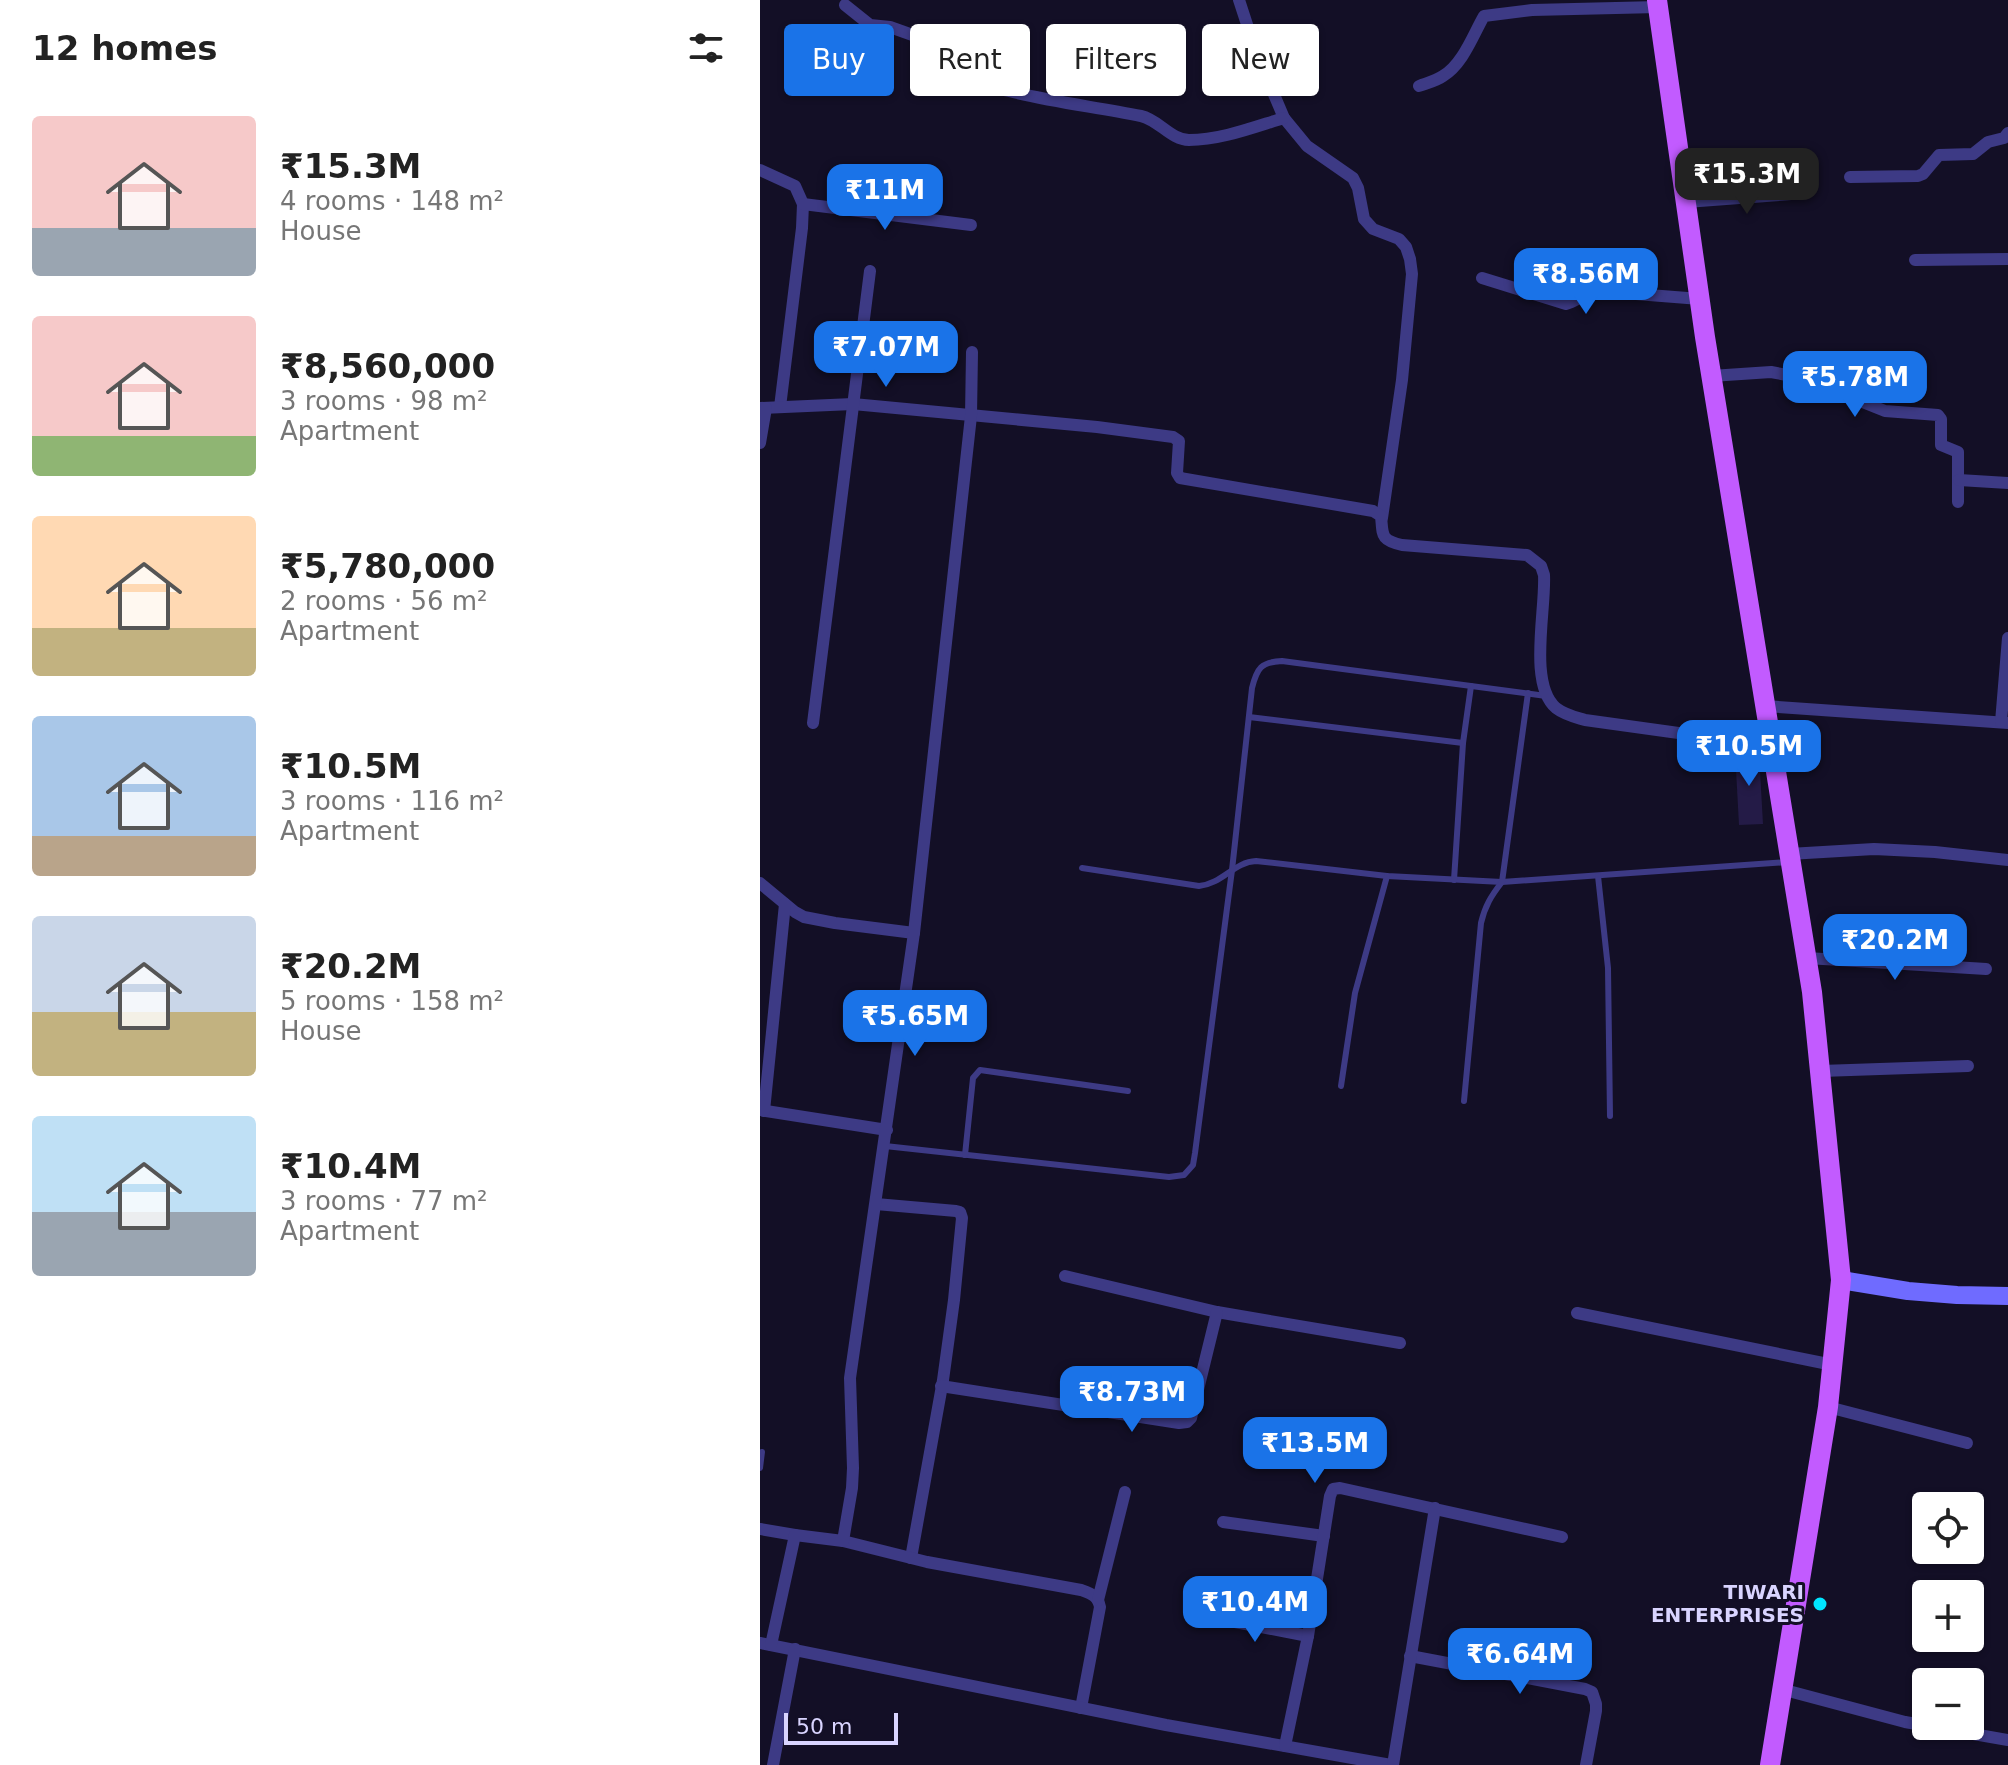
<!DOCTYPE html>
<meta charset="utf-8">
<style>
:root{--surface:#fff;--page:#f2f2f2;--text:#222;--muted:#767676;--accent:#1a73e8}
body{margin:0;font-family:"DejaVu Sans",sans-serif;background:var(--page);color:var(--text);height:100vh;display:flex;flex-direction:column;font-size:30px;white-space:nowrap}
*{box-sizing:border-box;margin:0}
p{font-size:26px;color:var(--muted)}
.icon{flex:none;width:44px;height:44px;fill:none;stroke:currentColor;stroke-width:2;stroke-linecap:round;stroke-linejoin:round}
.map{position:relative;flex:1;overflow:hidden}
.panel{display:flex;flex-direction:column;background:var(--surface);width:760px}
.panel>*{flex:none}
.hud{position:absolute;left:24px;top:24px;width:760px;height:72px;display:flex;gap:16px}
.tools{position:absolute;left:1152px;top:1492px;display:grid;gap:16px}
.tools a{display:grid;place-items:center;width:72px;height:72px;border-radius:8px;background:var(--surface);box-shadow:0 2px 6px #0004;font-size:40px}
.scale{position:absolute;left:24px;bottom:20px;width:114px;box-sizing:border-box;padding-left:8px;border:4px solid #d9d4ff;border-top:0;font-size:22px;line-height:28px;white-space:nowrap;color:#d9d4ff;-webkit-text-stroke:6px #130f26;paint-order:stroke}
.price{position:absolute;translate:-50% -68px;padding:0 18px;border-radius:16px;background:var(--accent);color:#fff;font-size:26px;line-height:52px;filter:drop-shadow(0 2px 4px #0008)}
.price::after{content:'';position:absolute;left:50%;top:48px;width:24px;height:18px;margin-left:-12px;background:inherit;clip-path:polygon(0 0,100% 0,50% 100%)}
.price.active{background:#222;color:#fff}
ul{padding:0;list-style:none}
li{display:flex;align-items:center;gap:24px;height:200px;padding:0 32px}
li span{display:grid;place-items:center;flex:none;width:224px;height:160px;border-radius:8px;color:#555}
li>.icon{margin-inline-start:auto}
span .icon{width:96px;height:96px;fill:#fffc;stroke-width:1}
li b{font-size:34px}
h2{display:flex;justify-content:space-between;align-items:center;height:96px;padding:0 32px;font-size:34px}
.chip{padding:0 28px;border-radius:8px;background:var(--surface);box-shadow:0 2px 6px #0004;font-size:28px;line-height:72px}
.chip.active{background:var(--accent);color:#fff}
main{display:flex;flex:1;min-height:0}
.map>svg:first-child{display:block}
.building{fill:#241b47}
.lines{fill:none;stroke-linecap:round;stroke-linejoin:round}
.lane{stroke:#3d3a85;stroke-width:6}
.street{stroke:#3d3a85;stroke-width:12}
.secondary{stroke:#6f6bff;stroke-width:18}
.primary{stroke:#c25bff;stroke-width:20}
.poi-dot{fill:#00e5ff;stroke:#130f26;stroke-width:3}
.labels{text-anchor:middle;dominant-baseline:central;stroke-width:6;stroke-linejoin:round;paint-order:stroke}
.poi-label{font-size:20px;font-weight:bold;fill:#d9d4ff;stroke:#130f26;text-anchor:end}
</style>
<main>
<section class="panel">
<h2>12 homes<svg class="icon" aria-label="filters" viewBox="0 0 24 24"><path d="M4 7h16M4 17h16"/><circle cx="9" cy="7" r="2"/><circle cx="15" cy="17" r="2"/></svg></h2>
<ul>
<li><span style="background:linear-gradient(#f6c9c9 70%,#9aa5b1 0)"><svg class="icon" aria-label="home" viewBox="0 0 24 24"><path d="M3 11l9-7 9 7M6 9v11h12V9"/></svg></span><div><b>₹15.3M</b><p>4 rooms · 148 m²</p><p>House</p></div></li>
<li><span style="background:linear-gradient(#f6c9c9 75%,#8fb573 0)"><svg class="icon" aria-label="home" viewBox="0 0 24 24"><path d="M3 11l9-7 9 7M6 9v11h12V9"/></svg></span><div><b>₹8,560,000</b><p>3 rooms · 98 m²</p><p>Apartment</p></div></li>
<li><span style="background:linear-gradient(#ffd9b3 70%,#c2b280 0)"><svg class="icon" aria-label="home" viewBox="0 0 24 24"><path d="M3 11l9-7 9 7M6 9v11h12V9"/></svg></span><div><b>₹5,780,000</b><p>2 rooms · 56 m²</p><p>Apartment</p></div></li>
<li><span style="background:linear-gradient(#a9c7e8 75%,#b9a48a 0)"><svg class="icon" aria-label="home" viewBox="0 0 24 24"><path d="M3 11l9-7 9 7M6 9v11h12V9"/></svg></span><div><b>₹10.5M</b><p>3 rooms · 116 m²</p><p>Apartment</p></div></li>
<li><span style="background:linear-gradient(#c9d6e8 60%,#c2b280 0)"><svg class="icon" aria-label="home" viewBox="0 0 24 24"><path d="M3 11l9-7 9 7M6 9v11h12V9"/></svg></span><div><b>₹20.2M</b><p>5 rooms · 158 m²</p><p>House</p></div></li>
<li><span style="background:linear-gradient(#bfe0f5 60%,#9aa5b1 0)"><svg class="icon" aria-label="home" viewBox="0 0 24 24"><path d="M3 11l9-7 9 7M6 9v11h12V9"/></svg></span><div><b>₹10.4M</b><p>3 rooms · 77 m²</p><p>Apartment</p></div></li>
</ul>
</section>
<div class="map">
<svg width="1248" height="1765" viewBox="0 0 1248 1765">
<rect width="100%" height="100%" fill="#130f26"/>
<!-- building -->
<path class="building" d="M 975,751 L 999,753 L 1003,824 L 979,825 Z"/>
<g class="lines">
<!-- lane -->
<g class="lane">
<path d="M 489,717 L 703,743"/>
<path d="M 322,868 L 439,886 C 462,884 474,862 496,861 L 627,876 L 742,882 L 1028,862"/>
<path d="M 838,876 L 848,968 L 850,1116"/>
<path d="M 694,880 L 703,743 L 711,686"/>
<path d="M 581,1086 L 595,993 L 627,876"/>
<path d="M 704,1101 L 721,923 C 725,906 731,896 742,882 L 768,693"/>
<path d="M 125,1146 L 409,1177 L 424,1175 L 433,1165 L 435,1153 L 472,870 L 492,688 C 497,668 501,662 522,661 L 786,696"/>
<path d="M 205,1155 L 213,1078 L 220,1070 L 368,1091"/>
<path d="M 0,1468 L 2,1452"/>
</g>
<!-- street -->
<g class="street">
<path d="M 479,0 L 496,52 L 524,118 L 547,146 L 593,178 L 598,188 L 604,219 L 613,229 L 639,239 L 646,247 L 650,259 L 652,274 L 642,380 L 622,518"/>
<path d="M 85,5 L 110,25 L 130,27 L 175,43 C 182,49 176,58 180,66 C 199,82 225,86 249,91 C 292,102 337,107 381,116 C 399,120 411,140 429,140 C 461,140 494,127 524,118"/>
<path d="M 659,86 C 667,83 676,81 683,76 C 703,64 713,35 724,16 L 772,10 L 898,7"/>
<path d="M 0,170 L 35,186 L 43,204 L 42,228 L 20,407"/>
<path d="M 1090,177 L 1158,176 L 1163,174 L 1179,155 L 1213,154 L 1228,142 L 1244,138 L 1248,133"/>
<path d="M 926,202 L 1045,193"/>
<path d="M 43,204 L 211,225"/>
<path d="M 1155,260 L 1248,259"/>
<path d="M 722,278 L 806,304 C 817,301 826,292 838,291 L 940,299"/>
<path d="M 951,376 L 1011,372 L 1032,376 L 1060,385 L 1125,411 L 1178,415 L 1181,419 L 1181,445 L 1198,452 L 1198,502"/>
<path d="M 0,408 L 93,404 L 337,427 L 413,437 L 419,441 L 417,473 L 420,478 L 613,511 L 621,516 C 623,535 620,540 642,545 L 767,555 L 781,566 L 784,575 C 786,610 768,684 796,708 C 805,715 815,717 825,720 L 1012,746"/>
<path d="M 0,443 L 6,408"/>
<path d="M 1199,480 L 1248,483"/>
<path d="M 1005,706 L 1248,723"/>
<path d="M 1241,722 L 1248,638"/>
<path d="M 53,723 L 110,271"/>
<path d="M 1029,854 L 1114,849 L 1175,852 L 1248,860"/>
<path d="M 0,883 L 35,912 L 44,917 L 75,923 L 154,933"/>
<path d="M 1047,958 L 1226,969"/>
<path d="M 1061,1071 L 1208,1066"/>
<path d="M 0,1110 L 127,1130"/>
<path d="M 4,1111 L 25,904"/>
<path d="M 116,1204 L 196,1211 L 200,1212 L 202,1218 L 194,1300 L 183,1380 L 151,1558"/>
<path d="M 305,1276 L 457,1312 L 640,1343"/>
<path d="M 817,1313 L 1073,1365"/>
<path d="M 181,1386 L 419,1423 L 427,1422 L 431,1418 L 457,1312"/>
<path d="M 1068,1407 L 1207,1443"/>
<path d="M 463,1522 L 564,1536"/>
<path d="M 0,1529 L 35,1535"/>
<path d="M 83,1541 L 167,1562 L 321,1590 C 332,1594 338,1596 340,1607 L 321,1708"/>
<path d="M 338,1600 L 365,1492"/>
<path d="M 449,1617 L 548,1636"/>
<path d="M 0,1643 L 406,1725 L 631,1765"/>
<path d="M 11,1645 L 35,1535 L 83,1541 L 92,1488 L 93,1468 L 90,1378 L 154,933 L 211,416 L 212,352"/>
<path d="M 650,1656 L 825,1689 L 832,1692 L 836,1704 L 836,1711 L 826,1765"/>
<path d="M 1021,1689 L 1145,1722 L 1248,1740"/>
<path d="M 525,1746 L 548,1636 L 570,1496 L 573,1489 L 580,1488 L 802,1537"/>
<path d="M 13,1765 L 35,1649"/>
<path d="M 633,1765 L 675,1508"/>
</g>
<!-- secondary -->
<path class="secondary" d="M 1081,1280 L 1148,1291 L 1197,1295 L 1248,1296"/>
<!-- primary -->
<path class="primary" d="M 897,0 L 945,337 L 1052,992 L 1081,1280 L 1068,1407 L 1010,1765"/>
</g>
<!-- markers -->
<circle class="poi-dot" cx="1060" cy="1604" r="8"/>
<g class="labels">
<!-- poi labels -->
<g class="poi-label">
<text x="1044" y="1592">TIWARI<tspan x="1044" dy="23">ENTERPRISES</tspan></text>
</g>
</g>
</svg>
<div class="tools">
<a><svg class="icon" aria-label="locate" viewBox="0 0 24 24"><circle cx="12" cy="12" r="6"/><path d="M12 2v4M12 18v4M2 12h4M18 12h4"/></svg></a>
<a>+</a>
<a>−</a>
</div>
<div class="scale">50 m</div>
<b class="price active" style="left:987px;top:216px">₹15.3M</b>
<b class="price" style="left:125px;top:232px">₹11M</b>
<b class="price" style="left:826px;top:316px">₹8.56M</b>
<b class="price" style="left:126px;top:389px">₹7.07M</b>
<b class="price" style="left:1095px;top:419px">₹5.78M</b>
<b class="price" style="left:989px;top:788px">₹10.5M</b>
<b class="price" style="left:1135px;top:982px">₹20.2M</b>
<b class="price" style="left:155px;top:1058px">₹5.65M</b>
<b class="price" style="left:372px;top:1434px">₹8.73M</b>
<b class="price" style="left:555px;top:1485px">₹13.5M</b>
<b class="price" style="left:495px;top:1644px">₹10.4M</b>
<b class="price" style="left:760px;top:1696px">₹6.64M</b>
<div class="hud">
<a class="chip active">Buy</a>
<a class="chip">Rent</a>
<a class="chip">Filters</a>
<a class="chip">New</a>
</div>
</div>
</main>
